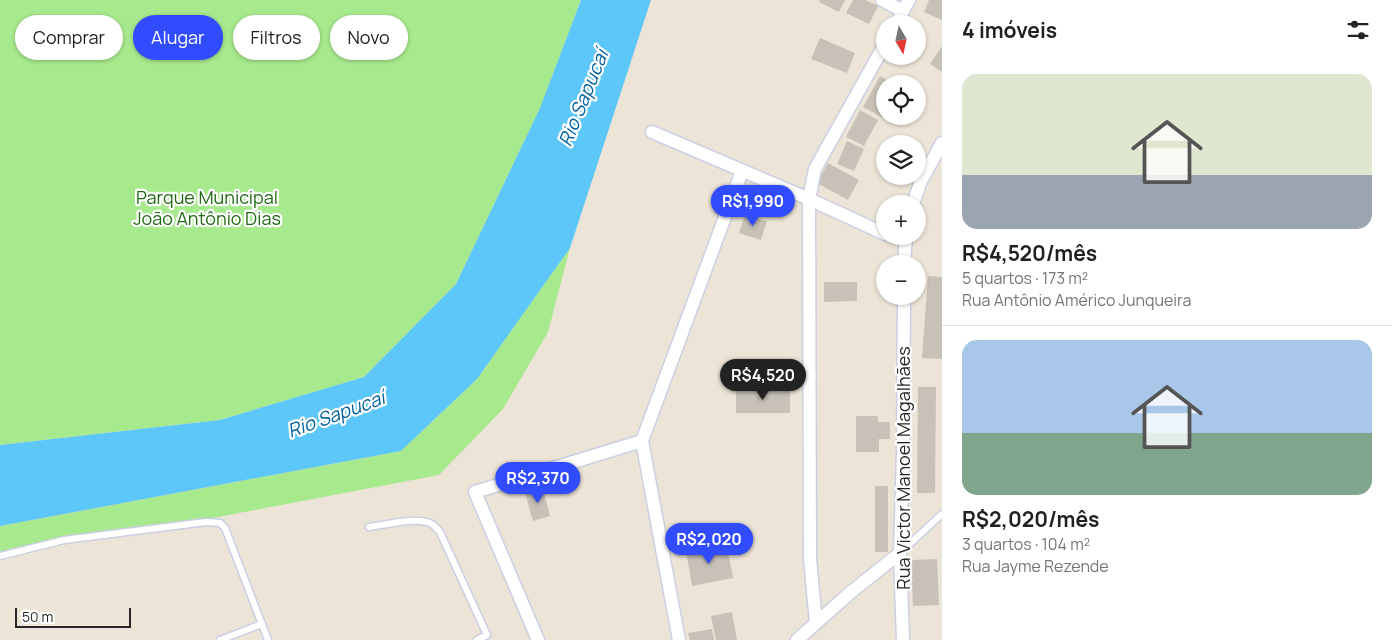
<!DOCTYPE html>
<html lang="pt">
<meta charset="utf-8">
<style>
:root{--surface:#fff;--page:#f2f2f2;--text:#202124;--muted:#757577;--line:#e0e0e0;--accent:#314bff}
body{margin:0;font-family:Manrope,sans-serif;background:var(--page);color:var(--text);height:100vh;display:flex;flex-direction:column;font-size:19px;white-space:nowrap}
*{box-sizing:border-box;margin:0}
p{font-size:16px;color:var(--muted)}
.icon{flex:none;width:28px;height:28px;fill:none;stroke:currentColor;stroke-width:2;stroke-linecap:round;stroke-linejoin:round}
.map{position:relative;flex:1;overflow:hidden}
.drawer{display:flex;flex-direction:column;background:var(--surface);width:450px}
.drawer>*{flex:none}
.banner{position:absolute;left:15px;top:15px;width:475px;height:45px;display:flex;gap:10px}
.needle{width:32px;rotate:171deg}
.controls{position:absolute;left:876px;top:15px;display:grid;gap:10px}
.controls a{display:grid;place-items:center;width:50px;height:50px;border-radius:50%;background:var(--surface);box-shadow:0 1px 4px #0004;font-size:25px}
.scale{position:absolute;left:15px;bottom:12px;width:116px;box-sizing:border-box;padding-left:5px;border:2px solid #272727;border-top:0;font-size:14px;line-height:18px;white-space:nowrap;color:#272727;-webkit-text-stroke:4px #fff;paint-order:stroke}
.price{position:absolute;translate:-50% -42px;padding:0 11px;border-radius:18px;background:var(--accent);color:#fff;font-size:16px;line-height:32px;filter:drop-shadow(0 1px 2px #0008)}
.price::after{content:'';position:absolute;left:50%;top:30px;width:15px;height:11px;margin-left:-8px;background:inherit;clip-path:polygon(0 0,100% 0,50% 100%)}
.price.selected{background:#222;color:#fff}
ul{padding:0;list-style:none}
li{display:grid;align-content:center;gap:10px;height:265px;padding:0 20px}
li+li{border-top:1px solid var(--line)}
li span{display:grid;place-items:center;height:155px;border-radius:15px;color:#555}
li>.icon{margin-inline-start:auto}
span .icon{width:90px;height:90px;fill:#fffc;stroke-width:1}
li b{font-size:21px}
h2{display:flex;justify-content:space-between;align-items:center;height:60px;padding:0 20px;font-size:21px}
.tag{padding:0 18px;border-radius:22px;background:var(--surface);box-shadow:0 1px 4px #0004;font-size:18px;line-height:45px}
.tag.selected{background:var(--accent);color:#fff}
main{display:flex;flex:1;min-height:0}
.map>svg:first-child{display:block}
.green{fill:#a7e98d}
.water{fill:#5ec7fa}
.building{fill:#c7c1b7}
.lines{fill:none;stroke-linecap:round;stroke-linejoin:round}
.service-casing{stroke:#cccfe3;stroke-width:9}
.minor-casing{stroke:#cccfe3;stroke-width:15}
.service{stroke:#fff;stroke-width:6}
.minor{stroke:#fff;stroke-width:12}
.labels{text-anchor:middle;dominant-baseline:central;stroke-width:4.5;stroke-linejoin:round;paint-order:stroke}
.park-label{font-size:18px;fill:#1f6a12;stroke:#fff}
.street-label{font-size:18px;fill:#272727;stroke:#fff}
.water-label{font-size:19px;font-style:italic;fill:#0161a2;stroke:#fff}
</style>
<main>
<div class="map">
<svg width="942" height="640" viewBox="0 0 942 640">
<rect width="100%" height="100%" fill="#ece4d7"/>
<!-- green -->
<g class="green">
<path d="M 0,0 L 581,0 L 540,108 L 456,284 L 364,377 L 220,420 L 0,445 Z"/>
<path d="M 570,248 L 548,332 L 503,409 L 439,475 L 218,517 L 0,556 L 0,526 L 401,451 L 477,379 Z"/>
</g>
<!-- water -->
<path class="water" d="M 581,0 L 651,0 L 570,248 L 477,379 L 401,451 L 0,526 L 0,445 L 220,420 L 364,377 L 456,284 L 540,108 Z"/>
<!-- building -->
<g class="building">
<path d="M 820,0 L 845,0 L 839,12 L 819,2 Z"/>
<path d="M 853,0 L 865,0 L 878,6 L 869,24 L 846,13 Z"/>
<path d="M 929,0 L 942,0 L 942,20 L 924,12 Z"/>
<path d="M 820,38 L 855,53 L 847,73 L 811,59 Z"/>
<path d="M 942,46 L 942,72 L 930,64 Z"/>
<path d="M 880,76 L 894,84 L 885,84 L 885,116 L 889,116 L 887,120 L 863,107 Z"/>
<path d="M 860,110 L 878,120 L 864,146 L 846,137 Z"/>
<path d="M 847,141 L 864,149 L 854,171 L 837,164 Z"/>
<path d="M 828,163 L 859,180 L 848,200 L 817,183 Z"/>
<path d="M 745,215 L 767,221 L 761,240 L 739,233 Z"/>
<path d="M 928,276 L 942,277 L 942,359 L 922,358 Z"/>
<path d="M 824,282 L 857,282 L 857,301 L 824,302 Z"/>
<path d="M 918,387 L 936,387 L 935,493 L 917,493 Z"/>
<rect x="736" y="389" width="54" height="24"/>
<path d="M 856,416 L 878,416 L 878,422 L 890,422 L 890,439 L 879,439 L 879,452 L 856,452 Z"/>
<rect x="875" y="486" width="13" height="66"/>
<path d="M 543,488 L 550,516 L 533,521 L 525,493 Z"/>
<path d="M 711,546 L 711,549 L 727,546 L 733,578 L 692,586 L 686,551 Z"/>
<path d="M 937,559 L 939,605 L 913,606 L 911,560 Z"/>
<path d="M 732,612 L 737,640 L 716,640 L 711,616 Z"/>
<path d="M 712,629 L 714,640 L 690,640 L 688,633 Z"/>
</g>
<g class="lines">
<defs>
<g id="service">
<path d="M 369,527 C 385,525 418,516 432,524 C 435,526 437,529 440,532 L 487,635 L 477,640"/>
<path d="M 901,552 L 942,514"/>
<path d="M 0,556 L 64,540 L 206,522 L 220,523 L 225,528 L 268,640"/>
<path d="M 220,640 L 262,624"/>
</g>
<g id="minor">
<path d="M 882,0 L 903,11"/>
<path d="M 896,24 L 909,0"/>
<path d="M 652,132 L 809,199 L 885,234"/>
<path d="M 913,204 L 921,181 L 942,143"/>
<path d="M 904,264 L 906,236"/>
<path d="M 642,441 L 742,171"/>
<path d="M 642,441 L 679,640"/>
<path d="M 816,623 L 810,559 L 809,199 L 815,169 L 885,44"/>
<path d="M 538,640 L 475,492 L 642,441"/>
<path d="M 797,640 L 851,592 L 900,553"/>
<path d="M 903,640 L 900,553 L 903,454 L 904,296"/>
</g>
</defs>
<!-- service casing -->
<use href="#service" class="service-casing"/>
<!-- minor casing -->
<use href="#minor" class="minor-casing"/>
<!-- service -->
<use href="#service" class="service"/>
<!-- minor -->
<use href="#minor" class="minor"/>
</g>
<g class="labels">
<!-- park labels -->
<g class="park-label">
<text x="207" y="197">Parque Municipal<tspan x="207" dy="21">João Antônio Dias</tspan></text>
</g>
<!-- street labels -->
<g class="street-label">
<text transform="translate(903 468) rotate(-90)">Rua Victor Manoel Magalhães</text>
</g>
<!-- water labels -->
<g class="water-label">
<text transform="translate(583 98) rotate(-68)">Rio Sapucaí</text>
<text transform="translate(336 414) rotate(-20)">Rio Sapucaí</text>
</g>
</g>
</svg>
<div class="controls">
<a><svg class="needle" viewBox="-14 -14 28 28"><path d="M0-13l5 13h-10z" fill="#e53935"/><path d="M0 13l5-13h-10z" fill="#757577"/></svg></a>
<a><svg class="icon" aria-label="locate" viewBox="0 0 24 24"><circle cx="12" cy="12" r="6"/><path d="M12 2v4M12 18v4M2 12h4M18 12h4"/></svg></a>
<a><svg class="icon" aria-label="layers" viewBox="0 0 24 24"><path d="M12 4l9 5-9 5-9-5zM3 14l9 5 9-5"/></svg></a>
<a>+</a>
<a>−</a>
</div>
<div class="scale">50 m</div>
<b class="price" style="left:753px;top:227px">R$1,990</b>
<b class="price selected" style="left:763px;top:401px">R$4,520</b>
<b class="price" style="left:538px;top:504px">R$2,370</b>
<b class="price" style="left:709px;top:565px">R$2,020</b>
<div class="banner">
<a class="tag">Comprar</a>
<a class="tag selected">Alugar</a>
<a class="tag">Filtros</a>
<a class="tag">Novo</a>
</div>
</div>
<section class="drawer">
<h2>4 imóveis<svg class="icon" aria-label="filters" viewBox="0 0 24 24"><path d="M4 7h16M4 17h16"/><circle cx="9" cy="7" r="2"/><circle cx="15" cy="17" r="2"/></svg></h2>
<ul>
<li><span style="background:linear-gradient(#dfe7d0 65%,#9aa5b1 0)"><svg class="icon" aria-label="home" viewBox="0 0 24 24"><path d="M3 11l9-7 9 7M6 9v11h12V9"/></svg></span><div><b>R$4,520/mês</b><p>5 quartos · 173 m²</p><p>Rua Antônio Américo Junqueira</p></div></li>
<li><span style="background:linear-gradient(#a9c7e8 60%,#7fa58c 0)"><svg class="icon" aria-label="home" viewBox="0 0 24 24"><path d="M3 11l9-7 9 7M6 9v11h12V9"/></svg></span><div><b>R$2,020/mês</b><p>3 quartos · 104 m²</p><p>Rua Jayme Rezende</p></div></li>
</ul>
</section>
</main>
